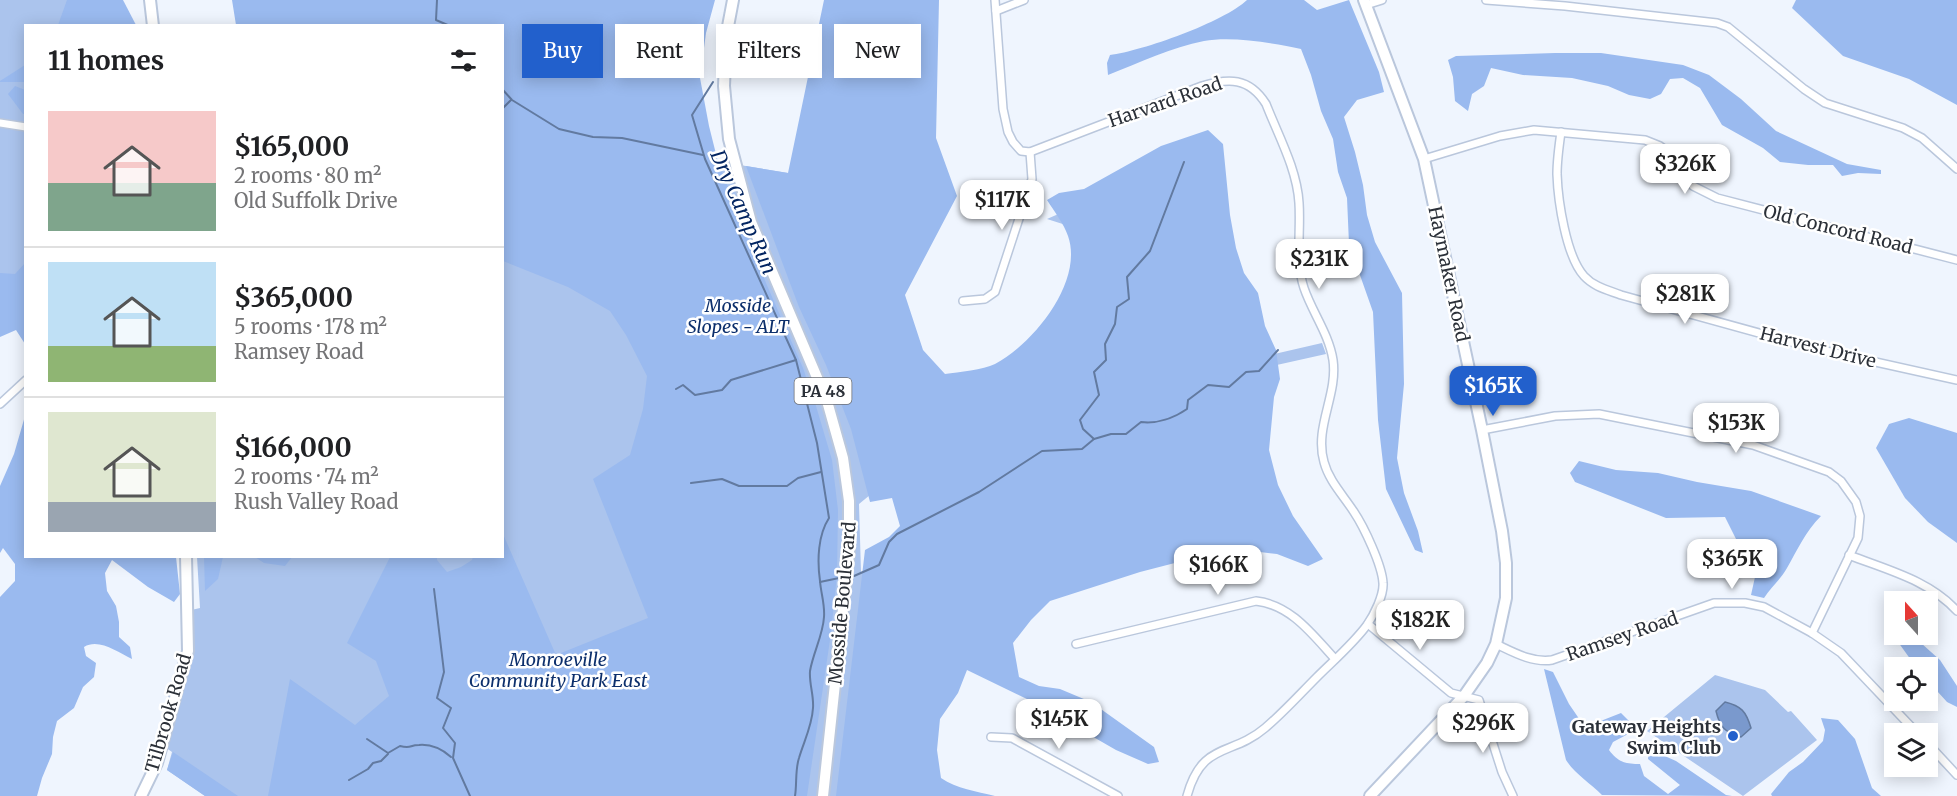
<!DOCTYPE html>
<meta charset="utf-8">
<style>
:root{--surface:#fff;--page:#f6f6f6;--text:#202124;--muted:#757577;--line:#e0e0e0;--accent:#2260cc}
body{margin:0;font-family:Merriweather,serif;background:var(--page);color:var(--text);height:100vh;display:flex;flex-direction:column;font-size:22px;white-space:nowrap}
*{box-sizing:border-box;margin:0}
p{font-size:20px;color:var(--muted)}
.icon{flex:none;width:33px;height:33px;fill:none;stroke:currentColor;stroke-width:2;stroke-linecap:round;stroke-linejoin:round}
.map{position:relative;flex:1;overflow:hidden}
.side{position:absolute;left:24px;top:24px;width:480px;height:534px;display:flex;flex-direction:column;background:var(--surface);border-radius:0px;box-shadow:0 3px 15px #0003}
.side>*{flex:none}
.guide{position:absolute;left:522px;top:24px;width:570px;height:54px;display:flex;gap:12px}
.needle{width:39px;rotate:339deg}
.fabs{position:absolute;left:1884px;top:591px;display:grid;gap:12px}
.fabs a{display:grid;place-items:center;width:54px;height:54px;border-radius:0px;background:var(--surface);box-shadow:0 3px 15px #0003;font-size:30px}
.price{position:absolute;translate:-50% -51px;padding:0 14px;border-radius:12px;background:#fff;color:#222;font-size:20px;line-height:39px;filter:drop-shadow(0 2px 3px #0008)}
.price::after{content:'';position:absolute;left:50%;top:36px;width:18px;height:14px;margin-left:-9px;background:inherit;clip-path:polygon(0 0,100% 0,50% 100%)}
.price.on{background:var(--accent);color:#fff}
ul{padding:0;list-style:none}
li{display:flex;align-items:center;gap:18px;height:150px;padding:0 24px}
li+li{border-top:2px solid var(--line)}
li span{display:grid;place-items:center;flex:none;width:168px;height:120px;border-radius:0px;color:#555}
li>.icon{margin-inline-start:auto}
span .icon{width:72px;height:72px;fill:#fffc;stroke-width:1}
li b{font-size:26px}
h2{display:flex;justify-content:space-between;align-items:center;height:72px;padding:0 24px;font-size:26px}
.pill{padding:0 21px;border-radius:0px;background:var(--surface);box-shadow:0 3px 15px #0003;font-size:21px;line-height:54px}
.pill.on{background:var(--accent);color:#fff}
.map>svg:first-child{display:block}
.green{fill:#abc4ed;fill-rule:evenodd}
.forest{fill:#9abaef}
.water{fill:#7a99cd;stroke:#627aa0;stroke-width:1.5}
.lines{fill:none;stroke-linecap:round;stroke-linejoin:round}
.stream{stroke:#627aa0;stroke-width:2}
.street-casing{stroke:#bac7dc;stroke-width:10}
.secondary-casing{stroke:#bac7dc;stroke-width:14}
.primary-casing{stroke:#bac7dc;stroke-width:14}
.street{stroke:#fff;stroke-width:7}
.secondary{stroke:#fff;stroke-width:10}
.primary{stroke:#fff;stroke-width:10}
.poi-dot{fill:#2260cc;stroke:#fff;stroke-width:2}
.labels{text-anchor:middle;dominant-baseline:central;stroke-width:5;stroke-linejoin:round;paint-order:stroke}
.shield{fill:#fff;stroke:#6b6e74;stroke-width:1.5}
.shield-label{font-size:16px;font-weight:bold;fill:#2b3038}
.street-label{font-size:18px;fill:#2b3038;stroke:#fff}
.park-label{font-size:18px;font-style:italic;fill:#0c2f6c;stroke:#fff}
.poi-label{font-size:18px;font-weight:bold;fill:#2b3038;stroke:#fff;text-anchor:end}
.water-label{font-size:20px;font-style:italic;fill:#022461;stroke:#fff}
</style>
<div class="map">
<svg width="1957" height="796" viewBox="0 0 1957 796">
<rect width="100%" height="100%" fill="#eff5fe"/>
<!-- green -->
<g class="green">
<path d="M 0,0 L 109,0 L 122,25 L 26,26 L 25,280 L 0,300 Z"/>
<path d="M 503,128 L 534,131 L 788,173 L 944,398 L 1060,328 L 1094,234 L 1047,219 L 1149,174 L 1248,360 L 1322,343 L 1326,354 L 1254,370 L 1003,592 L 862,796 L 205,796 L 167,770 L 172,752 L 162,745 L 188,651 L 187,611 L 200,608 L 197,557 L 502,556 ZM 926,449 L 926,524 L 861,572 L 859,504 Z"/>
<path d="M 1715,675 L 1765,690 L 1788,712 L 1791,711 L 1817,740 L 1743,796 L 1647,731 Z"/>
</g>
<!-- forest -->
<g class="forest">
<path d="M 67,0 L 123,0 L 136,25 L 58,25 Z"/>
<path d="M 232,0 L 715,0 L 706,33 L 700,78 L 709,126 L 718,162 L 766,283 L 803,368 L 816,406 L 832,460 L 838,510 L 837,575 L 831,633 L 807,796 L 268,796 L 290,679 L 355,725 L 389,696 L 376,661 L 347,643 L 390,557 L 437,557 L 437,560 L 447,572 L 461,567 L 472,560 L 473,557 L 502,556 L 503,534 L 556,655 L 648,618 L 593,479 L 630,455 L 643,409 L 647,376 L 626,335 L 610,311 L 568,287 L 503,261 L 502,26 L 236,25 Z"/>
<path d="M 824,0 L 939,0 L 936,138 L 957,196 L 905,295 L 923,350 L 945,374 C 959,372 983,370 995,364 C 1033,344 1084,282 1068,236 C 1064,224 1054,211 1047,200 L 1059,193 L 1084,189 L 1161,146 L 1208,130 L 1223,144 L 1230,215 L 1236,248 L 1244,273 L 1258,293 L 1265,326 L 1276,350 L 1280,379 L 1274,397 L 1269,450 L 1278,485 L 1293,516 L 1323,559 L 1308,566 L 1277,554 L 1244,550 L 1198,557 L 1140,572 L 1050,601 L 1031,620 L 1013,643 L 1019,677 L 1039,686 L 1060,689 L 1091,702 L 1154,747 L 1159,762 L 1148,764 L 1116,750 L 1029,700 L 967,670 L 958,693 L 940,719 L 937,750 L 941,778 C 957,789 976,791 995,796 L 836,796 L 865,550 L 889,537 L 900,526 L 892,498 L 870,502 L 851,429 L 826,365 L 799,307 L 746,166 L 788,173 Z"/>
<path d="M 1247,0 L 1304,0 L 1317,10 L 1349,0 L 1379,72 L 1384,92 L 1357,100 L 1344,117 L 1355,152 L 1363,185 L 1367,215 L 1375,242 L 1402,293 L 1404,384 L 1397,458 L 1404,493 L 1418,531 L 1423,553 L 1415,550 L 1386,489 L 1378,420 L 1373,312 L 1349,244 L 1347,198 L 1338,172 L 1333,139 L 1321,111 L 1311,75 L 1301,49 C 1274,43 1232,36 1204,41 C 1172,47 1139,63 1108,75 L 1107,63 L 1110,55 C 1142,51 1224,22 1247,0 Z"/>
<path d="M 1796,0 L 1957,0 L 1957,105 L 1909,79 L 1843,56 L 1792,8 Z"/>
<path d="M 1555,53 L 1601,53 L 1683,65 L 1709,75 L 1741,99 L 1776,131 L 1847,164 L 1881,170 L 1881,174 L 1858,173 L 1842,176 L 1833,165 L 1808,165 L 1780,162 L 1763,148 L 1722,125 L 1700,88 L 1683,78 L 1670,79 L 1661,94 L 1650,99 L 1629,95 L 1608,86 L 1572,78 L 1523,75 L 1491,68 L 1484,86 L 1472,94 L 1468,111 L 1455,101 L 1453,77 L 1448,60 L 1456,56 Z"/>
<path d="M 25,65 L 25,82 L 0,82 L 0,81 Z"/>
<path d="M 15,86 L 25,90 L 25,114 L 23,114 L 8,94 Z"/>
<path d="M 25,263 L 25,344 L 16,330 L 0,337 L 0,273 L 15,274 Z"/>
<path d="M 25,416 L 26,556 L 176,557 L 180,594 L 174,602 L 148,587 L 112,560 L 105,573 L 107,591 L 116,606 L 119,622 L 119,637 L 130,647 L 132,659 C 117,652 99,638 84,647 L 86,656 L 96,663 L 94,677 L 83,687 L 74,708 L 57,721 L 53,737 L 52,754 L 42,778 L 37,796 L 0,796 L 0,597 L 15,581 L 15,564 L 3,548 L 0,553 L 0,486 L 14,454 Z"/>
<path d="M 1909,418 L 1957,433 L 1957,543 L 1928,522 L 1905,498 L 1876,448 L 1889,424 Z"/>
<path d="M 1579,461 L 1616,470 L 1658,473 L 1697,482 L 1751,491 L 1821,516 C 1805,532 1798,549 1787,568 C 1781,579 1771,587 1764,598 L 1751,595 L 1755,577 L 1725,517 L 1666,518 L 1575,482 L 1570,473 Z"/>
<path d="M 204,557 L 223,557 L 218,579 L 205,591 Z"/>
<path d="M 255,557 L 292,557 L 285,566 L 264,563 Z"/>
<path d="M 1894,625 L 1894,634 L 1912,635 L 1940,660 L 1957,686 L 1957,707 L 1947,702 L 1928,681 L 1928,668 L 1916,667 L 1893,635 Z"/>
<path d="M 1544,669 L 1553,672 L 1569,704 L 1582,723 L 1598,722 L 1621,713 L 1629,721 L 1630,733 L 1613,742 L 1609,750 C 1618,762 1625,764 1640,764 L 1644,776 L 1668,794 L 1680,785 L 1648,759 L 1649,749 L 1676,761 L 1726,795 L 1732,796 L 1602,795 C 1590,783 1575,774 1566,760 Z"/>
<path d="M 1821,718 L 1838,720 L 1855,739 L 1872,788 L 1881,796 L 1772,796 L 1771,794 L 1789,772 L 1803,762 L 1823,741 L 1825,730 Z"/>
<path d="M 173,752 L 238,796 L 205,796 L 167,770 Z"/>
</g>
<!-- water -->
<path class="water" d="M 1725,702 C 1741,706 1746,711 1751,728 L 1741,737 C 1725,732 1720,728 1716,711 Z"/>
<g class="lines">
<!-- stream -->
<g class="stream">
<path d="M 437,0 L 436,20 L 450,26"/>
<path d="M 713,82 L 692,115 L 705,159 L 796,360 L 817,443 L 829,518 C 818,535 817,560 820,581 C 821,594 825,604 824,617 C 823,635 813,653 810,671 C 809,684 814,695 813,708 C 812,726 804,741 799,758 C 795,770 797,784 795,796"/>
<path d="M 502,89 L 512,100 L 559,129 L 593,137 L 622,138 L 703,155"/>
<path d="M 502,109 L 511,100"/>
<path d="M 676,389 L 683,385 L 695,395 L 722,390 L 731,380 L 796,360"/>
<path d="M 1094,439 L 1083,429 L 1080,420 L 1099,395 L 1094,372 L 1106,360 L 1105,344 L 1115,324 L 1117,307 L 1129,299 L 1127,277 L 1150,251 L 1184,162"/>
<path d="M 691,483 L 722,479 L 739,486 L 787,486 L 798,478 L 821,472"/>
<path d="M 854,576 L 879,565 L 889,542 L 897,534 L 979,492 L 1042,451 L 1082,449 L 1094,439 L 1111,434 L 1126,434 L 1141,422 C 1157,424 1174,418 1187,409 L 1188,400 L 1208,385 L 1229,387 L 1246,372 L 1259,371 L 1278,350"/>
<path d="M 820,582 L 839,578"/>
<path d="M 434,589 L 444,672 L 437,698 L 451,708 L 443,728 L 455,743 L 453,758 L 470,796"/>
<path d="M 367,739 L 388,753 L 400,746 C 412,749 409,745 419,745 C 431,744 443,750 451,757"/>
<path d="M 349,780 L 368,769 L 373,763 L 381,761 L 388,754"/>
</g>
<defs>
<g id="street">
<path d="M 995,0 L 1003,109 L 1008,132 L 1013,142 L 1021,151 L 1030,152 L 1202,86 C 1228,78 1249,77 1266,104 C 1278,135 1297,169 1299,203 C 1301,231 1295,261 1304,288 C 1312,312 1329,334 1333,360 C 1338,395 1314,427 1324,462 C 1329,481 1343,495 1354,512 C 1364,527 1382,565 1383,583 C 1384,595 1374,615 1367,625 C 1353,644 1333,661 1317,677 C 1300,694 1283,713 1265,728 C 1231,757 1202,741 1187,796"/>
<path d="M 1486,0 L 1565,6 L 1717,23 L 1728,27 L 1804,89 L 1825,103 L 1903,128 L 1922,138 L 1957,169"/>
<path d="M 1366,5 L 1382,0"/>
<path d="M 996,11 L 1024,0"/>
<path d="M 0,123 L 26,127"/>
<path d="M 1561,132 C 1559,146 1557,160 1557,174 C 1558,201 1566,256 1584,276 C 1594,287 1608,290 1621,295 L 1817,349 L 1957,380"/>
<path d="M 1424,159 L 1500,136 L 1534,130 L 1645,140 L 1660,146 L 1671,154 L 1693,186 L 1717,198 L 1957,260"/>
<path d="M 963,301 L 985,299 L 995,292 L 1032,179 L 1030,152"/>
<path d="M 0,404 L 26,380"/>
<path d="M 1482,430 L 1555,416 L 1599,414 L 1753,445 L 1829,472 L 1841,481 L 1856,502 L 1860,516 L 1858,538 L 1812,633"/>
<path d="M 1849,555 C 1887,570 1929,580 1957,611"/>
<path d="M 1368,624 L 1451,693 L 1479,700 L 1502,772 L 1513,796"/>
<path d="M 1076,644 L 1256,601 C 1291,605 1312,634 1335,659"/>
<path d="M 1496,644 C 1513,652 1532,663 1552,660 L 1714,603 L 1745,603 L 1764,607 L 1812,633 L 1841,653 L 1918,734"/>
<path d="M 991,737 L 1012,738 L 1118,796"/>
<path d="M 1928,744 L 1957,775"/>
</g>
<g id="secondary">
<path d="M 150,0 L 153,26"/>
<path d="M 1364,0 L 1424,159 L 1482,430 L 1502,531 L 1506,563 L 1506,598 L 1496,644 L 1487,663 L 1464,696 L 1370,796"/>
<path d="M 141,796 L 157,763 L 188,651 L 186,556"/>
</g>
<path id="primary" d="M 733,0 L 726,37 L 724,86 L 729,139 L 751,222 L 827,401 L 843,458 L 849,501 L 849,553 L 823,796"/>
</defs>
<!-- street casing -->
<use href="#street" class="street-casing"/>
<!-- secondary casing -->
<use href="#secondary" class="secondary-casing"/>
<!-- primary casing -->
<use href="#primary" class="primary-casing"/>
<!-- street -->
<use href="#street" class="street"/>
<!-- secondary -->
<use href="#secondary" class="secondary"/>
<!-- primary -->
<use href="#primary" class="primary"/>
</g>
<!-- markers -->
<circle class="poi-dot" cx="1733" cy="736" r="6"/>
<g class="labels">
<!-- shield labels -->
<rect class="shield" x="794.5" y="378" width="57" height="26" rx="4.5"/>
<g class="shield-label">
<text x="823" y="391">PA 48</text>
</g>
<!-- street labels -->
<g class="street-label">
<text transform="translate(1165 102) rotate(-19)">Harvard Road</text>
<text transform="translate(1838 229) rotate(14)">Old Concord Road</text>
<text transform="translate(1449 274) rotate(78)">Haymaker Road</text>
<text transform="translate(1818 347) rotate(14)">Harvest Drive</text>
<text transform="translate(842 603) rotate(-85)">Mosside Boulevard</text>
<text transform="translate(1622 636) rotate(-19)">Ramsey Road</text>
<text transform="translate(168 713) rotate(-74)">Tilbrook Road</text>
</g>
<!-- park labels -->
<g class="park-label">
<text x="738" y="305">Mosside<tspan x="738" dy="21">Slopes - ALT</tspan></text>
<text x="558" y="659">Monroeville<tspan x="558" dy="21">Community Park East</tspan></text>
</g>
<!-- poi labels -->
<g class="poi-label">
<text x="1721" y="726">Gateway Heights<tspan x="1721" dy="21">Swim Club</tspan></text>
</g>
<!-- water labels -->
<g class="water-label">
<text transform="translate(744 212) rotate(66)">Dry Camp Run</text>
</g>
</g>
</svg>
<div class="fabs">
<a><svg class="needle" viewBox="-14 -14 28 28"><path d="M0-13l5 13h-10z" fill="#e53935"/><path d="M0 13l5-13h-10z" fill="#757577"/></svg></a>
<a><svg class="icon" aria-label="locate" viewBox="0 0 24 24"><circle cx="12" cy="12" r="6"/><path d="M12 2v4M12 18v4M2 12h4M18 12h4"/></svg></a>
<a><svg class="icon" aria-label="layers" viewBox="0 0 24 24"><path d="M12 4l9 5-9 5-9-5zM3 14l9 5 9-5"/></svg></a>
</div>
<b class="price" style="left:1685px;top:195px">$326K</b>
<b class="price" style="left:1002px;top:231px">$117K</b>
<b class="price" style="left:1319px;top:290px">$231K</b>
<b class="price" style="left:1685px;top:325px">$281K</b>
<b class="price on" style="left:1493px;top:417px">$165K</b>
<b class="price" style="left:1736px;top:454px">$153K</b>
<b class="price" style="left:1732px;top:590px">$365K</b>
<b class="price" style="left:1218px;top:596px">$166K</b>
<b class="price" style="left:1420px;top:651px">$182K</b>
<b class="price" style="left:1059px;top:750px">$145K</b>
<b class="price" style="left:1483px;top:754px">$296K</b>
<div class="guide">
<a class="pill on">Buy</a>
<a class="pill">Rent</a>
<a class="pill">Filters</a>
<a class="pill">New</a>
</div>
<section class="side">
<h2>11 homes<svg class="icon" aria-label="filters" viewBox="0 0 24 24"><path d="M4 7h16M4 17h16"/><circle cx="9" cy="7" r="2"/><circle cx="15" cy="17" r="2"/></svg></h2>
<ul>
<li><span style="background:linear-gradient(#f6c9c9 60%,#7fa58c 0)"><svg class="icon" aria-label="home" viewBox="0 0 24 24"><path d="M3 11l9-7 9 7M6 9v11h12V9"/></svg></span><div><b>$165,000</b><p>2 rooms · 80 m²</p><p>Old Suffolk Drive</p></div></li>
<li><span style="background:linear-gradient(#bfe0f5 70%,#8fb573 0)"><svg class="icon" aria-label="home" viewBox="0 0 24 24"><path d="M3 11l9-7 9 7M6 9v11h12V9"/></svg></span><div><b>$365,000</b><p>5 rooms · 178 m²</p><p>Ramsey Road</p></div></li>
<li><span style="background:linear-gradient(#dfe7d0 75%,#9aa5b1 0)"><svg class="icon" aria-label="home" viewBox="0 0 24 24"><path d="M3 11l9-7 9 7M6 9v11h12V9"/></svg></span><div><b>$166,000</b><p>2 rooms · 74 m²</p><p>Rush Valley Road</p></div></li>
</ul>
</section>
</div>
